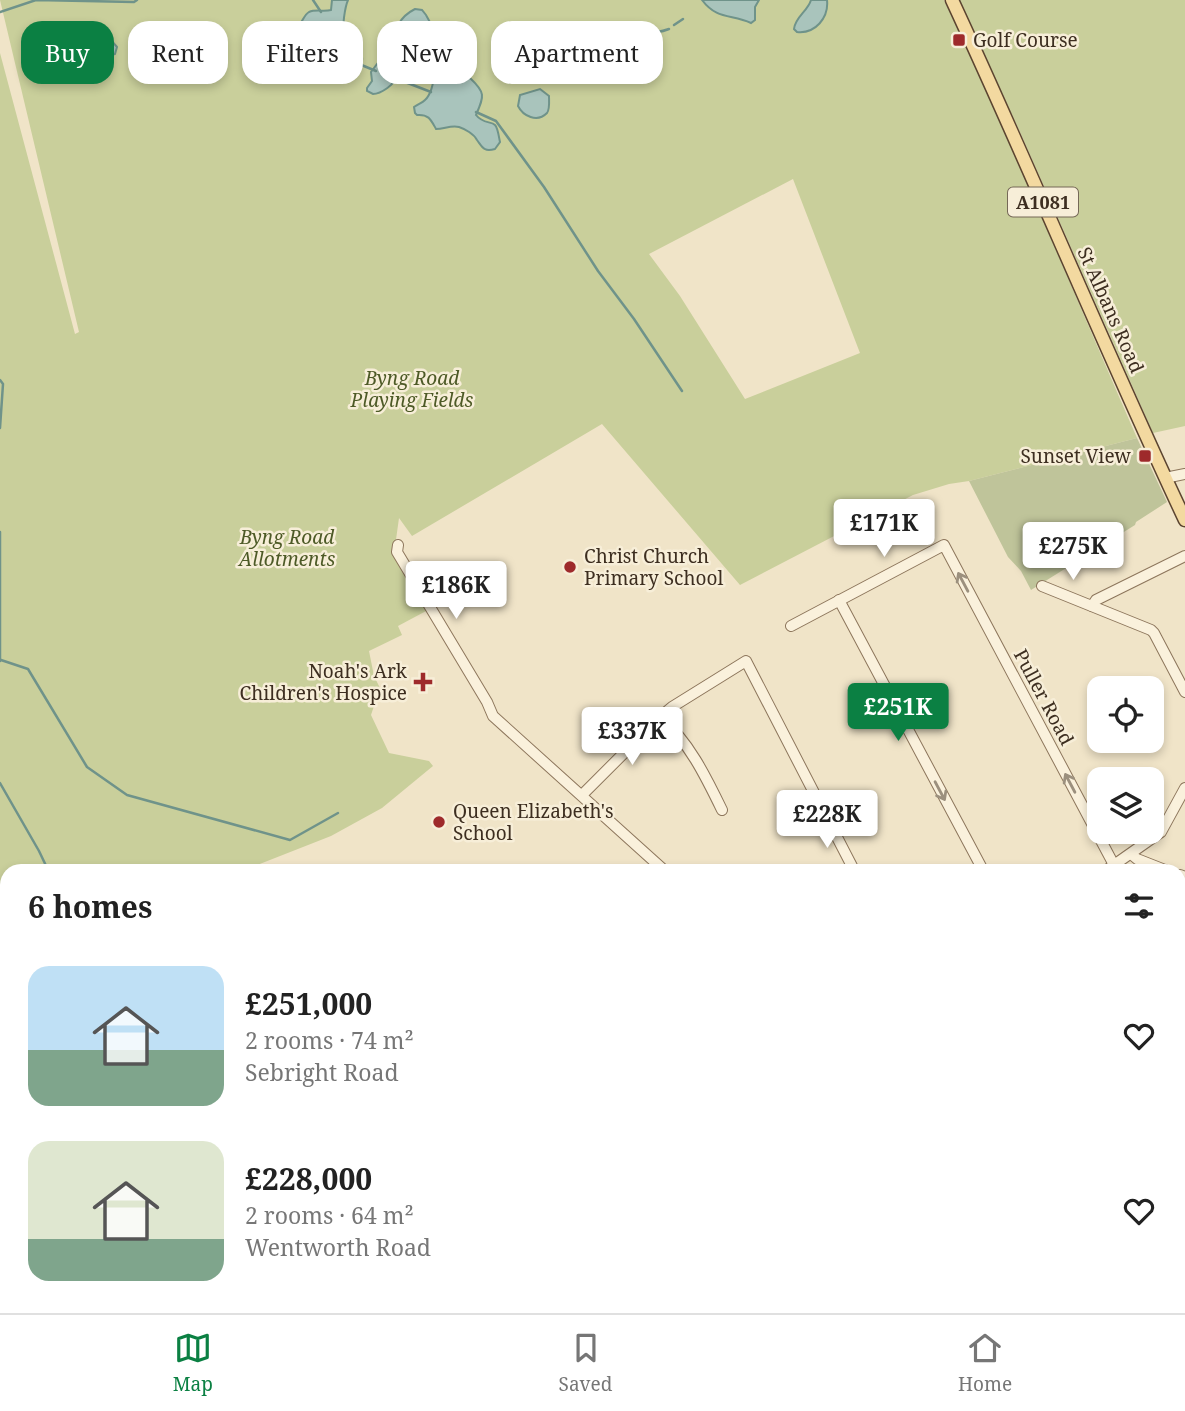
<!DOCTYPE html>
<meta charset="utf-8">
<style>
:root{--surface:#fff;--page:#f2f2f2;--text:#222;--muted:#767676;--line:#e0e0e0;--accent:#0b8043}
body{margin:0;font-family:"Noto Serif",serif;background:var(--page);color:var(--text);height:100vh;display:flex;flex-direction:column;font-size:26px;white-space:nowrap}
*{box-sizing:border-box;margin:0}
p{font-size:23px;color:var(--muted)}
.icon{flex:none;width:38px;height:38px;fill:none;stroke:currentColor;stroke-width:2;stroke-linecap:round;stroke-linejoin:round}
.map{position:relative;flex:1;overflow:hidden}
.details{position:absolute;left:0px;top:864px;width:1186px;height:450px;display:flex;flex-direction:column;background:var(--surface);border-radius:21px 21px 0 0;box-shadow:0 4px 10px #0003}
.details>*{flex:none}
.hud{position:absolute;left:21px;top:21px;width:700px;height:63px;display:flex;gap:14px}
.fabs{position:absolute;left:1087px;top:676px;display:grid;gap:14px}
.fabs a{display:grid;place-items:center;width:77px;height:77px;border-radius:14px;background:var(--surface);box-shadow:0 4px 10px #0003;font-size:35px}
.price{position:absolute;translate:-50% -60px;padding:0 16px;border-radius:7px;background:#fff;color:#222;font-size:23px;line-height:46px;filter:drop-shadow(0 2px 4px #0008)}
.price::after{content:'';position:absolute;left:50%;top:42px;width:21px;height:16px;margin-left:-10px;background:inherit;clip-path:polygon(0 0,100% 0,50% 100%)}
.price.on{background:var(--accent);color:#fff}
ul{padding:0;list-style:none}
li{display:flex;align-items:center;gap:21px;height:175px;padding:0 28px}
li span{display:grid;place-items:center;flex:none;width:196px;height:140px;border-radius:21px;color:#555}
li>.icon{margin-inline-start:auto}
span .icon{width:84px;height:84px;fill:#fffc;stroke-width:1}
li b{font-size:30px}
h2{display:flex;justify-content:space-between;align-items:center;height:84px;padding:0 28px;font-size:30px}
.tag{padding:0 24px;border-radius:21px;background:var(--surface);box-shadow:0 4px 10px #0003;font-size:24px;line-height:63px}
.tag.on{background:var(--accent);color:#fff}
.tabs{display:flex;justify-content:space-around;align-items:center;height:98px;border-top:2px solid var(--line);background:var(--surface);font-size:19px;color:var(--muted)}
.tabs a{display:grid;justify-items:center;gap:4px}
.tabs .on{color:var(--accent)}
.map>svg:first-child{display:block}
.green{fill:#c9cf9b;fill-rule:evenodd}
.cemetery{fill:#bfc49a}
.water{fill:#a9c4bc;stroke:#6f938a;stroke-width:2}
.lines{fill:none;stroke-linecap:round;stroke-linejoin:round}
.stream{stroke:#6f938a;stroke-width:2.5}
.minor-casing{stroke:#8d765c;stroke-width:12}
.major-casing{stroke:#5b4430;stroke-width:15}
.minor{stroke:#faf1dc;stroke-width:10}
.major{stroke:#f3d9a0;stroke-width:12}
.oneway{stroke:#9c907e}
.poi-dot{fill:#9e2a2b;stroke:#f7eed8;stroke-width:2.5}
.labels{text-anchor:middle;dominant-baseline:central;stroke-width:5;stroke-linejoin:round;paint-order:stroke}
.shield{fill:#f7eed8;stroke:#756857;stroke-width:2}
.shield-label{font-size:18px;font-weight:bold;fill:#3d2e20}
.poi-label{font-size:19px;fill:#3d2e20;stroke:#f7eed8;text-anchor:start}
.street-label{font-size:19px;fill:#3d2e20;stroke:#f7eed8}
.park-label{font-size:19px;font-style:italic;fill:#4d5a26;stroke:#f7eed8}
</style>
<div class="map">
<svg width="1185" height="1313" viewBox="0 0 1185 1313">
<rect width="100%" height="100%" fill="#f0e4c8"/>
<!-- green -->
<g class="green">
<path d="M 0,0 L 944,0 C 1013,144 1073,292 1137,438 L 969,481 L 949,484 L 913,495 L 740,585 L 602,424 L 412,536 L 399,518 L 394,554 L 428,610 L 398,626 L 402,635 L 369,651 L 374,676 L 380,688 L 371,715 L 389,753 L 429,761 L 433,766 L 382,808 L 331,836 L 242,871 L 7,872 L 7,957 L 0,960 L 0,53 L 75,334 L 79,332 ZM 793,179 L 860,353 L 745,399 L 680,296 L 649,254 Z"/>
<path d="M 958,0 L 1185,0 L 1185,426 L 1153,433 L 1019,130 Z"/>
<path d="M 765,1307 L 1034,1307 L 1044,1313 L 765,1313 Z"/>
</g>
<!-- cemetery -->
<path class="cemetery" d="M 1137,438 L 1167,502 L 1136,522 L 1135,525 L 1031,590 L 1021,571 L 1008,557 L 969,481 Z"/>
<!-- water -->
<g class="water">
<path d="M 332,0 L 348,0 C 345,7 342,26 344,34 C 348,47 364,43 362,61 C 361,69 358,70 351,72 L 348,70 C 345,62 346,55 337,52 C 321,47 299,71 288,47 C 285,41 287,37 291,33 C 297,27 295,32 299,25 C 303,21 304,15 309,12 C 316,9 324,12 331,10 Z"/>
<path d="M 702,0 L 759,0 L 755,7 L 755,20 L 751,23 C 731,14 717,20 702,0 Z"/>
<path d="M 811,0 L 827,0 C 829,18 815,34 797,32 L 794,29 C 795,17 808,11 811,0 Z"/>
<path d="M 415,9 L 422,10 L 426,15 L 432,26 L 430,34 L 432,40 L 444,45 L 451,52 L 467,60 L 470,78 C 486,93 484,96 476,115 C 483,124 491,121 495,125 C 498,128 499,138 500,142 L 495,149 C 484,152 483,148 477,140 C 474,134 465,129 459,127 C 451,125 444,129 436,129 C 431,120 429,114 417,115 L 415,113 L 414,107 C 418,104 422,103 425,100 C 433,93 434,75 437,65 L 436,62 L 429,57 L 428,50 L 426,46 C 413,41 405,50 393,46 C 394,30 399,17 415,9 Z"/>
<path d="M 78,25 C 100,28 102,29 117,47 L 115,54 L 98,60 L 90,59 L 81,55 L 67,53 L 63,47 L 66,41 L 69,30 Z"/>
<path d="M 385,58 L 390,60 L 391,65 L 387,68 C 389,70 394,73 395,76 C 397,84 380,94 373,94 C 371,93 369,92 367,91 L 367,88 L 372,81 L 371,72 L 380,60 Z"/>
<path d="M 540,89 L 549,96 C 549,101 550,109 547,113 C 537,123 523,116 518,106 L 520,95 Z"/>
</g>
<g class="lines">
<!-- stream -->
<g class="stream">
<path d="M 313,0 L 321,12"/>
<path d="M 0,12 L 36,0 L 134,2 L 137,0"/>
<path d="M 674,25 L 683,19"/>
<path d="M 643,50 C 649,27 650,36 669,29"/>
<path d="M 359,64 L 376,71"/>
<path d="M 392,77 L 431,92"/>
<path d="M 476,112 L 496,121 L 544,187 L 598,271 L 634,319 L 682,391"/>
<path d="M 0,380 L 3,384 L 0,428"/>
<path d="M 0,532 L 0,661"/>
<path d="M 1,660 L 28,669 L 87,767 L 127,795 L 290,840 L 338,813"/>
<path d="M 0,783 L 39,851 L 49,872"/>
</g>
<defs>
<g id="minor">
<path d="M 1165,478 L 1185,474"/>
<path d="M 398,545 L 397,552 L 487,702 L 493,716 L 666,872"/>
<path d="M 1042,586 L 1151,630 L 1154,633 L 1185,692"/>
<path d="M 839,600 L 984,872"/>
<path d="M 1092,606 L 1096,600 L 1185,556"/>
<path d="M 791,626 L 944,545 L 1114,865"/>
<path d="M 660,717 C 688,740 706,777 722,810"/>
<path d="M 582,795 L 660,717 L 672,707 L 746,661 L 855,872"/>
<path d="M 1131,854 L 1137,859 L 1170,872"/>
<path d="M 1104,872 L 1161,832 L 1185,788"/>
<path d="M 1180,875 L 1185,877"/>
<path d="M 1180,968 L 1185,970"/>
<path d="M 0,1039 L 7,1036"/>
<path d="M 1180,1068 L 1185,1070"/>
<path d="M 1180,1161 L 1185,1163"/>
<path d="M 0,1207 L 7,1205"/>
<path d="M 1180,1216 L 1185,1209"/>
<path d="M 0,1270 L 7,1273"/>
<path d="M 1180,1278 L 1185,1275"/>
<path d="M 119,1307 L 120,1313"/>
<path d="M 246,1307 L 246,1313"/>
<path d="M 587,1307 L 588,1313"/>
<path d="M 755,1307 L 755,1313"/>
<path d="M 1051,1307 L 1057,1313"/>
<path d="M 1093,1313 L 1104,1307"/>
</g>
<path id="major" d="M 952,0 C 1032,172 1104,348 1185,520"/>
</defs>
<!-- minor casing -->
<use href="#minor" class="minor-casing"/>
<!-- major casing -->
<use href="#major" class="major-casing"/>
<!-- minor -->
<use href="#minor" class="minor"/>
<!-- major -->
<use href="#major" class="major"/>
</g>
<!-- one-way arrows -->
<defs><path id="oneway-shaft" d="M-6 0H5M1.5-3L5.5 0L1.5 3" fill="none" stroke-width="1.6" stroke-linecap="round" stroke-linejoin="round" transform="scale(1.75)"/></defs>
<g class="oneway">
<use href="#oneway-shaft" transform="translate(963 582) rotate(-118)"/>
<use href="#oneway-shaft" transform="translate(1070 783) rotate(-118)"/>
<use href="#oneway-shaft" transform="translate(940 791) rotate(62)"/>
</g>
<!-- markers -->
<g class="poi-dot">
<rect x="952" y="33" width="14" height="14" rx="3.5"/>
<rect x="1138" y="449" width="14" height="14" rx="3.5"/>
<circle cx="570" cy="567" r="7"/>
<path d="M419.5 671.5h7v7h7v7h-7v7h-7v-7h-7v-7h7z"/>
<circle cx="439" cy="822" r="7"/>
</g>
<g class="labels">
<!-- shield labels -->
<rect class="shield" x="1008" y="187.5" width="70" height="29" rx="5"/>
<g class="shield-label">
<text x="1043" y="202">A1081</text>
</g>
<!-- poi labels -->
<g class="poi-label">
<text x="973" y="40">Golf Course</text>
<text x="1131" y="456" text-anchor="end">Sunset View</text>
<text x="584" y="556">Christ Church<tspan x="584" dy="22">Primary School</tspan></text>
<text x="407" y="671" text-anchor="end">Noah's Ark<tspan x="407" dy="22">Children's Hospice</tspan></text>
<text x="453" y="811">Queen Elizabeth's<tspan x="453" dy="22">School</tspan></text>
</g>
<!-- street labels -->
<g class="street-label">
<text transform="translate(1111 310) rotate(66)">St Albans Road</text>
<text transform="translate(1044 697) rotate(62)">Puller Road</text>
</g>
<!-- park labels -->
<g class="park-label">
<text x="412" y="378">Byng Road<tspan x="412" dy="22">Playing Fields</tspan></text>
<text x="287" y="537">Byng Road<tspan x="287" dy="22">Allotments</tspan></text>
</g>
</g>
</svg>
<div class="fabs">
<a><svg class="icon" aria-label="locate" viewBox="0 0 24 24"><circle cx="12" cy="12" r="6"/><path d="M12 2v4M12 18v4M2 12h4M18 12h4"/></svg></a>
<a><svg class="icon" aria-label="layers" viewBox="0 0 24 24"><path d="M12 4l9 5-9 5-9-5zM3 14l9 5 9-5"/></svg></a>
</div>
<b class="price" style="left:884px;top:559px">£171K</b>
<b class="price" style="left:1073px;top:582px">£275K</b>
<b class="price" style="left:456px;top:621px">£186K</b>
<b class="price on" style="left:898px;top:743px">£251K</b>
<b class="price" style="left:632px;top:767px">£337K</b>
<b class="price" style="left:827px;top:850px">£228K</b>
<div class="hud">
<a class="tag on">Buy</a>
<a class="tag">Rent</a>
<a class="tag">Filters</a>
<a class="tag">New</a>
<a class="tag">Apartment</a>
</div>
<section class="details">
<h2>6 homes<svg class="icon" aria-label="filters" viewBox="0 0 24 24"><path d="M4 7h16M4 17h16"/><circle cx="9" cy="7" r="2"/><circle cx="15" cy="17" r="2"/></svg></h2>
<ul>
<li><span style="background:linear-gradient(#bfe0f5 60%,#7fa58c 0)"><svg class="icon" aria-label="home" viewBox="0 0 24 24"><path d="M3 11l9-7 9 7M6 9v11h12V9"/></svg></span><div><b>£251,000</b><p>2 rooms · 74 m²</p><p>Sebright Road</p></div><svg class="icon" aria-label="heart" viewBox="0 0 24 24"><path d="M12 20l-8-8c-3-5 5-10 8-4 3-6 11-1 8 4z"/></svg></li>
<li><span style="background:linear-gradient(#dfe7d0 70%,#7fa58c 0)"><svg class="icon" aria-label="home" viewBox="0 0 24 24"><path d="M3 11l9-7 9 7M6 9v11h12V9"/></svg></span><div><b>£228,000</b><p>2 rooms · 64 m²</p><p>Wentworth Road</p></div><svg class="icon" aria-label="heart" viewBox="0 0 24 24"><path d="M12 20l-8-8c-3-5 5-10 8-4 3-6 11-1 8 4z"/></svg></li>
</ul>
</section>
</div>
<nav class="tabs">
<a class="on"><svg class="icon" aria-label="map" viewBox="0 0 24 24"><path d="M3 6l6-2 6 2 6-2v14l-6 2-6-2-6 2zM9 4v14M15 6v14"/></svg>Map</a>
<a><svg class="icon" aria-label="saved" viewBox="0 0 24 24"><path d="M7 4h10v16l-5-4-5 4z"/></svg>Saved</a>
<a><svg class="icon" aria-label="home" viewBox="0 0 24 24"><path d="M3 11l9-7 9 7M6 9v11h12V9"/></svg>Home</a>
</nav>
